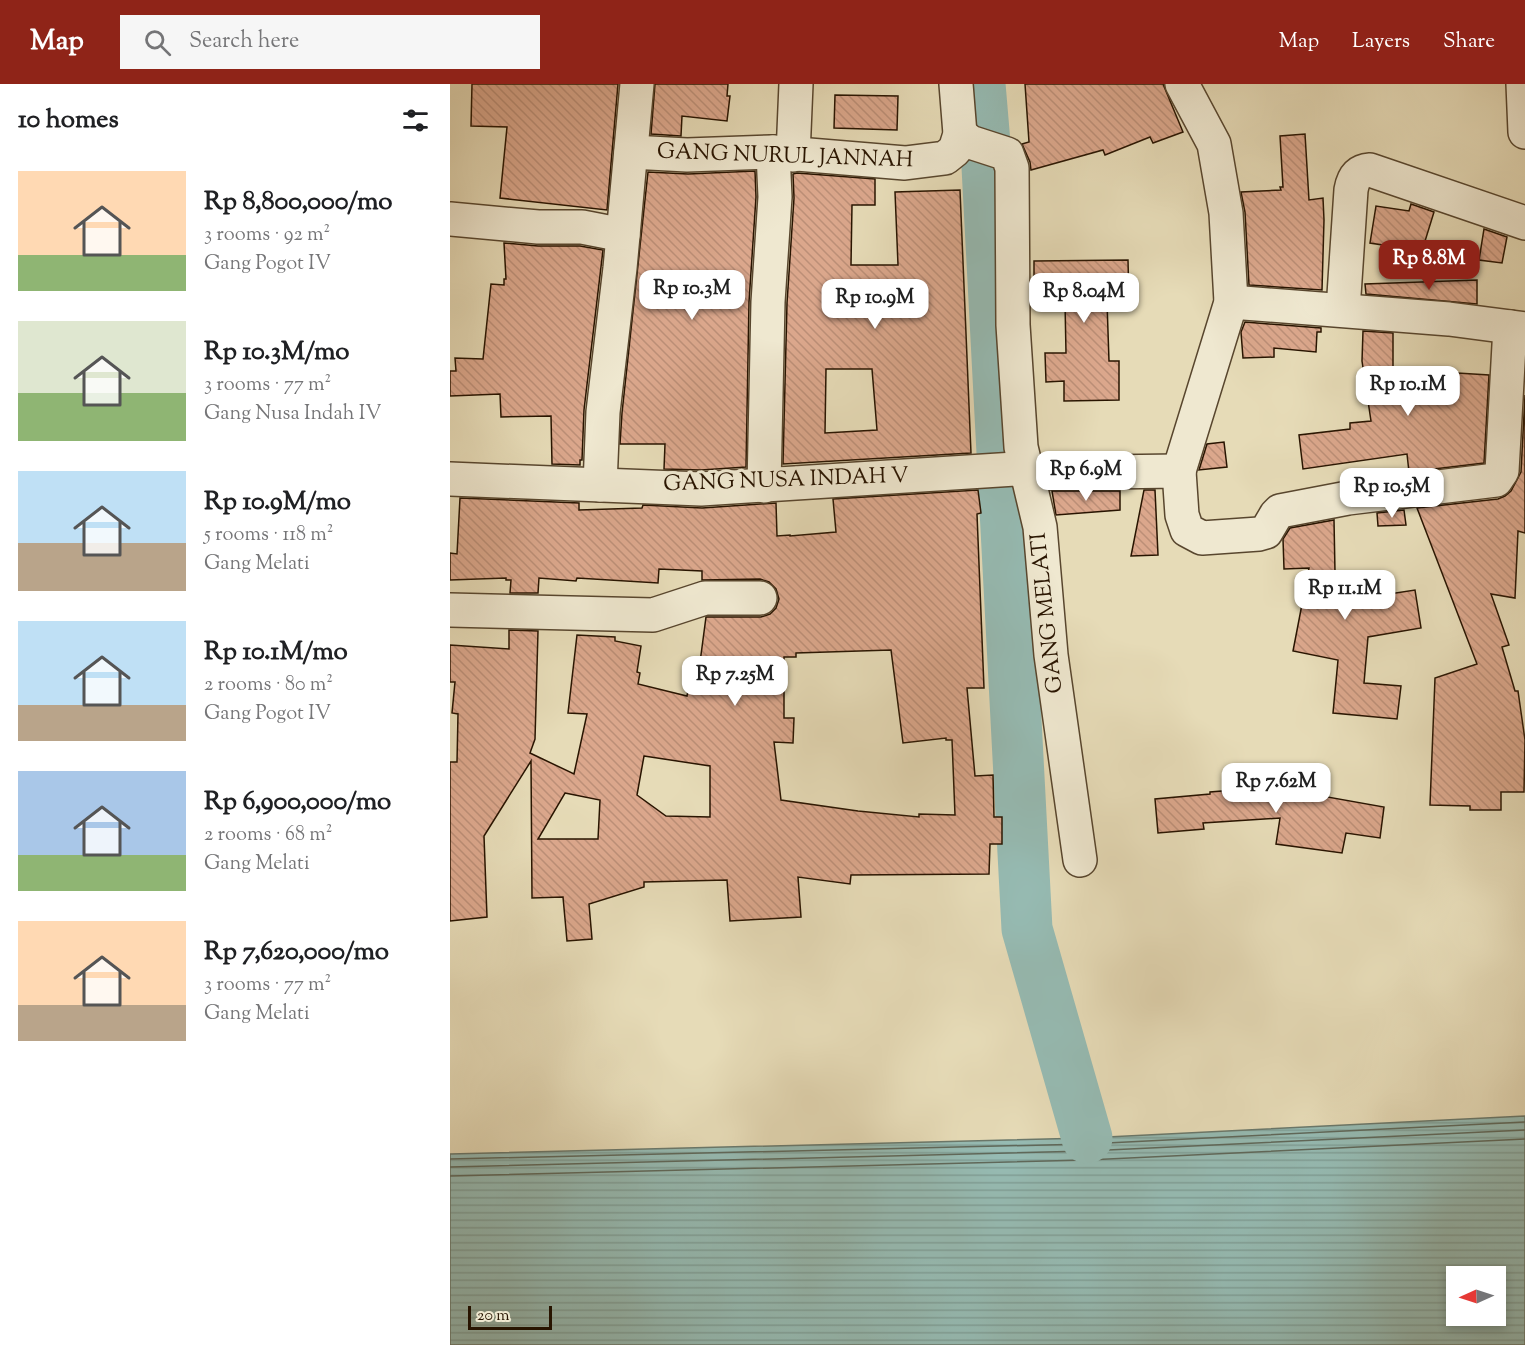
<!DOCTYPE html>
<meta charset="utf-8">
<style>
:root{--surface:#fff;--page:#f6f6f6;--text:#202124;--muted:#757577;--accent:#8f2418}
body{margin:0;font-family:"Sorts Mill Goudy",serif;background:var(--page);color:var(--text);height:100vh;display:flex;flex-direction:column;font-size:22px;white-space:nowrap}
*{box-sizing:border-box;margin:0}
p{font-size:20px;color:var(--muted)}
.icon{flex:none;width:33px;height:33px;fill:none;stroke:currentColor;stroke-width:2;stroke-linecap:round;stroke-linejoin:round}
.map{position:relative;flex:1;overflow:hidden}
.panel{display:flex;flex-direction:column;background:var(--surface);width:450px}
.panel>*{flex:none}
.needle{width:39px;rotate:267deg}
.buttons{position:absolute;left:996px;top:1182px;display:grid;gap:12px}
.buttons a{display:grid;place-items:center;width:60px;height:60px;border-radius:0px;background:var(--surface);box-shadow:0 3px 9px #0003;font-size:30px}
.scale{position:absolute;left:18px;bottom:15px;width:84px;box-sizing:border-box;padding-left:6px;border:3px solid #281400;border-top:0;font-size:16px;line-height:21px;white-space:nowrap;color:#281400;-webkit-text-stroke:4px #efe8d0;paint-order:stroke}
.price{position:absolute;translate:-50% -51px;padding:0 14px;border-radius:12px;background:#fff;color:#222;font-size:20px;line-height:39px;filter:drop-shadow(0 2px 3px #0008)}
.price::after{content:'';position:absolute;left:50%;top:36px;width:18px;height:14px;margin-left:-9px;background:inherit;clip-path:polygon(0 0,100% 0,50% 100%)}
.price.active{background:var(--accent);color:#fff}
ul{padding:0;list-style:none}
li{display:flex;align-items:center;gap:18px;height:150px;padding:0 18px}
li span{display:grid;place-items:center;flex:none;width:168px;height:120px;border-radius:0px;color:#555}
li>.icon{margin-inline-start:auto}
span .icon{width:72px;height:72px;fill:#fffc;stroke-width:1}
li b{font-size:26px}
h2{display:flex;justify-content:space-between;align-items:center;height:72px;padding:0 18px;font-size:26px}
header{display:flex;align-items:center;gap:36px;box-sizing:border-box;height:84px;padding:0 30px;background:var(--accent);color:#fff}
header strong{font-size:28px}
nav{display:flex;gap:33px;margin-inline-start:auto;font-size:21px}
.search{width:420px;height:54px;background:var(--page);display:flex;align-items:center;gap:15px;box-sizing:border-box;padding:0 21px;border-radius:0px;color:var(--muted);font-size:22px}
main{display:flex;flex:1;min-height:0}
.map>svg:first-child{display:block}
.water{fill:url(#water-rules);stroke:#6a786b;stroke-width:1.5;fill-rule:evenodd}
.lines{fill:none;stroke-linecap:round;stroke-linejoin:round}
.shore{stroke:#5f685a;stroke-width:1.5}
.river{stroke:#96bbb3;stroke-width:51}
.building{fill:url(#building-back-hatch);stroke:#281400;stroke-width:1.5;fill-rule:evenodd}
.minor-casing{stroke:#58462e;stroke-width:36}
.minor{stroke:#efe8d0;stroke-width:33}
.labels{text-anchor:middle;dominant-baseline:central;stroke-width:6;stroke-linejoin:round;paint-order:stroke}
.street-label{font-size:22px;fill:#281400;stroke:#efe8d0}
</style>
<header>
<strong>Map</strong>
<div class="search"><svg class="icon" aria-label="search" viewBox="0 0 24 24"><circle cx="10" cy="10" r="6"/><path d="M15 15l6 6"/></svg>Search here</div>
<nav><a>Map</a><a>Layers</a><a>Share</a></nav>
</header>
<main>
<section class="panel">
<h2>10 homes<svg class="icon" aria-label="filters" viewBox="0 0 24 24"><path d="M4 7h16M4 17h16"/><circle cx="9" cy="7" r="2"/><circle cx="15" cy="17" r="2"/></svg></h2>
<ul>
<li><span style="background:linear-gradient(#ffd9b3 70%,#8fb573 0)"><svg class="icon" aria-label="home" viewBox="0 0 24 24"><path d="M3 11l9-7 9 7M6 9v11h12V9"/></svg></span><div><b>Rp 8,800,000/mo</b><p>3 rooms · 92 m²</p><p>Gang Pogot IV</p></div></li>
<li><span style="background:linear-gradient(#dfe7d0 60%,#8fb573 0)"><svg class="icon" aria-label="home" viewBox="0 0 24 24"><path d="M3 11l9-7 9 7M6 9v11h12V9"/></svg></span><div><b>Rp 10.3M/mo</b><p>3 rooms · 77 m²</p><p>Gang Nusa Indah IV</p></div></li>
<li><span style="background:linear-gradient(#bfe0f5 60%,#b9a48a 0)"><svg class="icon" aria-label="home" viewBox="0 0 24 24"><path d="M3 11l9-7 9 7M6 9v11h12V9"/></svg></span><div><b>Rp 10.9M/mo</b><p>5 rooms · 118 m²</p><p>Gang Melati</p></div></li>
<li><span style="background:linear-gradient(#bfe0f5 70%,#b9a48a 0)"><svg class="icon" aria-label="home" viewBox="0 0 24 24"><path d="M3 11l9-7 9 7M6 9v11h12V9"/></svg></span><div><b>Rp 10.1M/mo</b><p>2 rooms · 80 m²</p><p>Gang Pogot IV</p></div></li>
<li><span style="background:linear-gradient(#a9c7e8 70%,#8fb573 0)"><svg class="icon" aria-label="home" viewBox="0 0 24 24"><path d="M3 11l9-7 9 7M6 9v11h12V9"/></svg></span><div><b>Rp 6,900,000/mo</b><p>2 rooms · 68 m²</p><p>Gang Melati</p></div></li>
<li><span style="background:linear-gradient(#ffd9b3 70%,#b9a48a 0)"><svg class="icon" aria-label="home" viewBox="0 0 24 24"><path d="M3 11l9-7 9 7M6 9v11h12V9"/></svg></span><div><b>Rp 7,620,000/mo</b><p>3 rooms · 77 m²</p><p>Gang Melati</p></div></li>
</ul>
</section>
<div class="map">
<svg width="1075" height="1261" viewBox="0 0 1075 1261">
<defs>
<pattern id="water-rules" width="6" height="5" patternUnits="userSpaceOnUse" patternTransform="scale(1.5)"><rect width="6" height="5" fill="#96bbb3"/><path d="M0 2.5h6" fill="none" stroke="#81a098"/></pattern>
<pattern id="building-back-hatch" width="6" height="6" patternUnits="userSpaceOnUse" patternTransform="scale(1.5)"><rect width="6" height="6" fill="#dba78c"/><path d="M-1 5l2 2M0 0l6 6M5-1l2 2" fill="none" stroke="#bc8f77"/></pattern>
</defs>
<rect width="100%" height="100%" fill="#e6dbb7"/>
<filter id="stains"><feTurbulence type="fractalNoise" baseFrequency=".00333" numOctaves="4"/><feColorMatrix values="0 0 0 0 .2 0 0 0 0 .09 0 0 0 0 .02 0 0 0 .5 -.17"/></filter>
<radialGradient id="worn" r=".72"><stop offset=".6" stop-color="#630" stop-opacity="0"/><stop offset="1" stop-color="#630" stop-opacity=".3"/></radialGradient>
<!-- water -->
<path class="water" d="M 1075,1032 L 1075,1261 L 0,1261 L 0,1070 L 637,1054 ZM 1006,1192 L 1046,1192 L 1046,1232 L 1006,1232 Z"/>
<g class="lines">
<!-- shore -->
<g class="shore">
<path d="M 0,1075 L 637,1060 L 1075,1038"/>
<path d="M 0,1083 L 637,1067 L 1075,1046"/>
<path d="M 0,1092 L 637,1076 L 1075,1055"/>
</g>
<!-- river -->
<path class="river" d="M 530,0 L 537,83 L 577,845 L 637,1054"/>
</g>
<!-- building -->
<g class="building">
<path d="M 22,0 L 168,0 L 157,126 L 50,114 L 57,43 L 21,42 Z"/>
<path d="M 205,0 L 278,0 L 277,12 L 280,12 L 277,37 L 232,32 L 231,52 L 201,50 Z"/>
<path d="M 575,0 L 713,0 L 733,48 L 703,59 L 700,53 L 655,71 L 653,66 L 581,86 L 580,78 L 572,60 L 579,58 Z"/>
<path d="M 385,11 L 448,12 L 447,46 L 384,44 Z"/>
<path d="M 855,50 L 859,116 L 873,114 L 874,136 L 872,206 L 799,201 L 795,128 L 791,108 L 831,106 L 830,103 L 833,103 L 830,52 Z"/>
<path d="M 305,87 L 306,113 L 299,218 L 296,383 L 251,386 L 214,385 L 215,360 L 170,360 L 172,329 L 198,88 L 238,90 Z"/>
<path d="M 347,89 L 425,95 L 425,121 L 402,121 L 401,181 L 448,181 L 445,108 L 510,106 L 521,369 L 333,380 L 337,219 L 344,114 L 343,90 ZM 376,285 L 422,285 L 427,346 L 375,349 Z"/>
<path d="M 961,120 L 984,128 L 972,167 L 920,159 L 926,122 L 959,127 Z"/>
<path d="M 1034,145 L 1057,153 L 1052,179 L 1029,176 Z"/>
<path d="M 54,159 L 88,162 L 130,162 L 153,166 L 134,326 L 132,376 L 130,376 L 130,381 L 102,380 L 101,332 L 51,333 L 50,310 L 0,312 L 0,287 L 6,287 L 5,274 L 33,275 L 41,200 L 54,201 L 54,195 L 56,195 Z"/>
<path d="M 678,176 L 679,218 L 657,218 L 659,277 L 669,277 L 669,316 L 614,317 L 614,297 L 596,298 L 595,269 L 616,269 L 615,219 L 584,219 L 584,177 Z"/>
<path d="M 1027,196 L 1027,220 L 916,210 L 915,200 Z"/>
<path d="M 795,238 L 871,244 L 871,248 L 867,248 L 866,268 L 824,264 L 824,273 L 793,274 L 791,248 Z"/>
<path d="M 913,247 L 943,249 L 943,291 L 1007,289 L 1039,291 L 1034,379 L 959,388 L 957,370 L 853,385 L 849,351 L 900,345 L 900,339 L 921,337 L 912,277 Z"/>
<path d="M 1075,311 L 1075,449 L 1068,447 L 1065,514 L 1041,510 L 1059,561 L 1052,563 L 1065,607 L 1068,607 L 1075,656 L 1074,708 L 1051,708 L 1051,726 L 1020,726 L 1020,722 L 980,721 L 985,594 L 1027,580 L 967,424 L 1048,415 L 1055,412 L 1061,407 L 1071,388 Z"/>
<path d="M 774,358 L 777,383 L 749,386 L 757,360 Z"/>
<path d="M 528,406 L 531,429 L 527,430 L 534,604 L 517,604 L 525,692 L 543,691 L 544,733 L 552,733 L 552,760 L 540,760 L 539,790 L 401,791 L 400,800 L 348,793 L 351,833 L 280,837 L 277,796 L 194,798 L 194,803 L 139,820 L 142,855 L 117,857 L 113,813 L 82,814 L 81,677 L 34,752 L 37,833 L 0,837 L 0,678 L 7,678 L 8,630 L 2,629 L 5,598 L 0,598 L 0,561 L 59,565 L 59,546 L 88,547 L 85,655 L 80,669 L 124,690 L 137,630 L 118,629 L 127,551 L 165,553 L 165,557 L 191,562 L 187,588 L 190,589 L 188,600 L 237,612 L 242,585 L 249,586 L 256,533 L 311,533 L 320,530 L 326,524 L 329,515 L 326,505 L 319,498 L 310,495 L 252,496 L 252,487 L 209,485 L 208,499 L 127,494 L 126,497 L 89,494 L 88,509 L 60,509 L 61,496 L 56,496 L 56,494 L 0,496 L 0,469 L 7,470 L 10,414 L 129,419 L 129,426 L 192,424 L 193,421 L 252,424 L 326,419 L 327,452 L 340,451 L 340,452 L 386,448 L 383,415 ZM 441,566 L 453,659 L 496,654 L 496,656 L 502,656 L 505,731 L 469,730 L 469,733 L 408,727 L 331,716 L 324,658 L 343,659 L 344,634 L 334,634 L 334,573 L 346,573 L 346,569 ZM 194,672 L 260,682 L 260,733 L 216,732 L 187,711 ZM 115,709 L 150,716 L 148,755 L 88,755 Z"/>
<path d="M 694,406 L 705,406 L 708,471 L 681,472 Z"/>
<path d="M 602,407 L 670,407 L 670,426 L 606,431 Z"/>
<path d="M 954,426 L 956,441 L 928,442 L 927,429 Z"/>
<path d="M 884,436 L 885,488 L 911,493 L 906,515 L 965,506 L 971,544 L 918,553 L 914,599 L 951,602 L 947,635 L 883,629 L 888,576 L 843,567 L 859,484 L 834,485 L 833,455 L 840,444 Z"/>
<path d="M 835,696 L 867,701 L 866,711 L 934,723 L 930,754 L 896,749 L 892,769 L 826,760 L 830,734 L 753,739 L 754,745 L 708,749 L 705,715 L 760,710 L 760,708 L 834,702 Z"/>
</g>
<g class="lines">
<defs>
<g id="minor">
<path d="M 1073,0 L 1075,48"/>
<path d="M 510,50 L 520,58 L 557,70 L 562,84 L 563,241 L 571,363 L 590,443 L 601,571 L 630,776"/>
<path d="M 181,68 L 237,71 L 323,68 L 455,79 L 495,74 L 505,66 L 510,50 L 506,0"/>
<path d="M 343,71 L 346,0"/>
<path d="M 0,135 L 88,143 L 132,143 L 173,151"/>
<path d="M 781,218 L 999,235 L 1075,245"/>
<path d="M 893,226 L 901,106 C 903,95 907,87 920,86 L 1075,139"/>
<path d="M 729,387 L 781,218 L 776,129 L 764,60 L 732,0"/>
<path d="M 0,395 L 251,405 L 565,385 L 577,389 L 729,387 L 732,431 L 737,446 L 752,454 L 809,450 L 816,448 L 826,431 L 830,427 L 898,414 L 1046,396 L 1052,387 L 1060,243"/>
<path d="M 150,401 L 153,328 L 170,184 L 187,0"/>
<path d="M 314,402 L 318,218 L 325,113 L 323,68"/>
<path d="M 0,526 L 203,531 L 255,514 L 310,514"/>
</g>
</defs>
<!-- minor casing -->
<use href="#minor" class="minor-casing"/>
<!-- minor -->
<use href="#minor" class="minor"/>
</g>
<g class="labels">
<!-- street labels -->
<g class="street-label">
<text transform="translate(335 73) rotate(2)">GANG NURUL JANNAH</text>
<text transform="translate(336 397) rotate(-2)">GANG NUSA INDAH V</text>
<text transform="translate(598 529) rotate(-96)">GANG MELATI</text>
</g>
</g>
<rect width="100%" height="100%" filter="url(#stains)"/>
<rect width="100%" height="100%" fill="url(#worn)"/>
</svg>
<div class="buttons">
<a><svg class="needle" viewBox="-14 -14 28 28"><path d="M0-13l5 13h-10z" fill="#e53935"/><path d="M0 13l5-13h-10z" fill="#757577"/></svg></a>
</div>
<div class="scale">20 m</div>
<b class="price active" style="left:979px;top:207px">Rp 8.8M</b>
<b class="price" style="left:242px;top:237px">Rp 10.3M</b>
<b class="price" style="left:634px;top:240px">Rp 8.04M</b>
<b class="price" style="left:425px;top:246px">Rp 10.9M</b>
<b class="price" style="left:958px;top:333px">Rp 10.1M</b>
<b class="price" style="left:636px;top:418px">Rp 6.9M</b>
<b class="price" style="left:942px;top:435px">Rp 10.5M</b>
<b class="price" style="left:895px;top:537px">Rp 11.1M</b>
<b class="price" style="left:285px;top:623px">Rp 7.25M</b>
<b class="price" style="left:826px;top:730px">Rp 7.62M</b>
</div>
</main>
